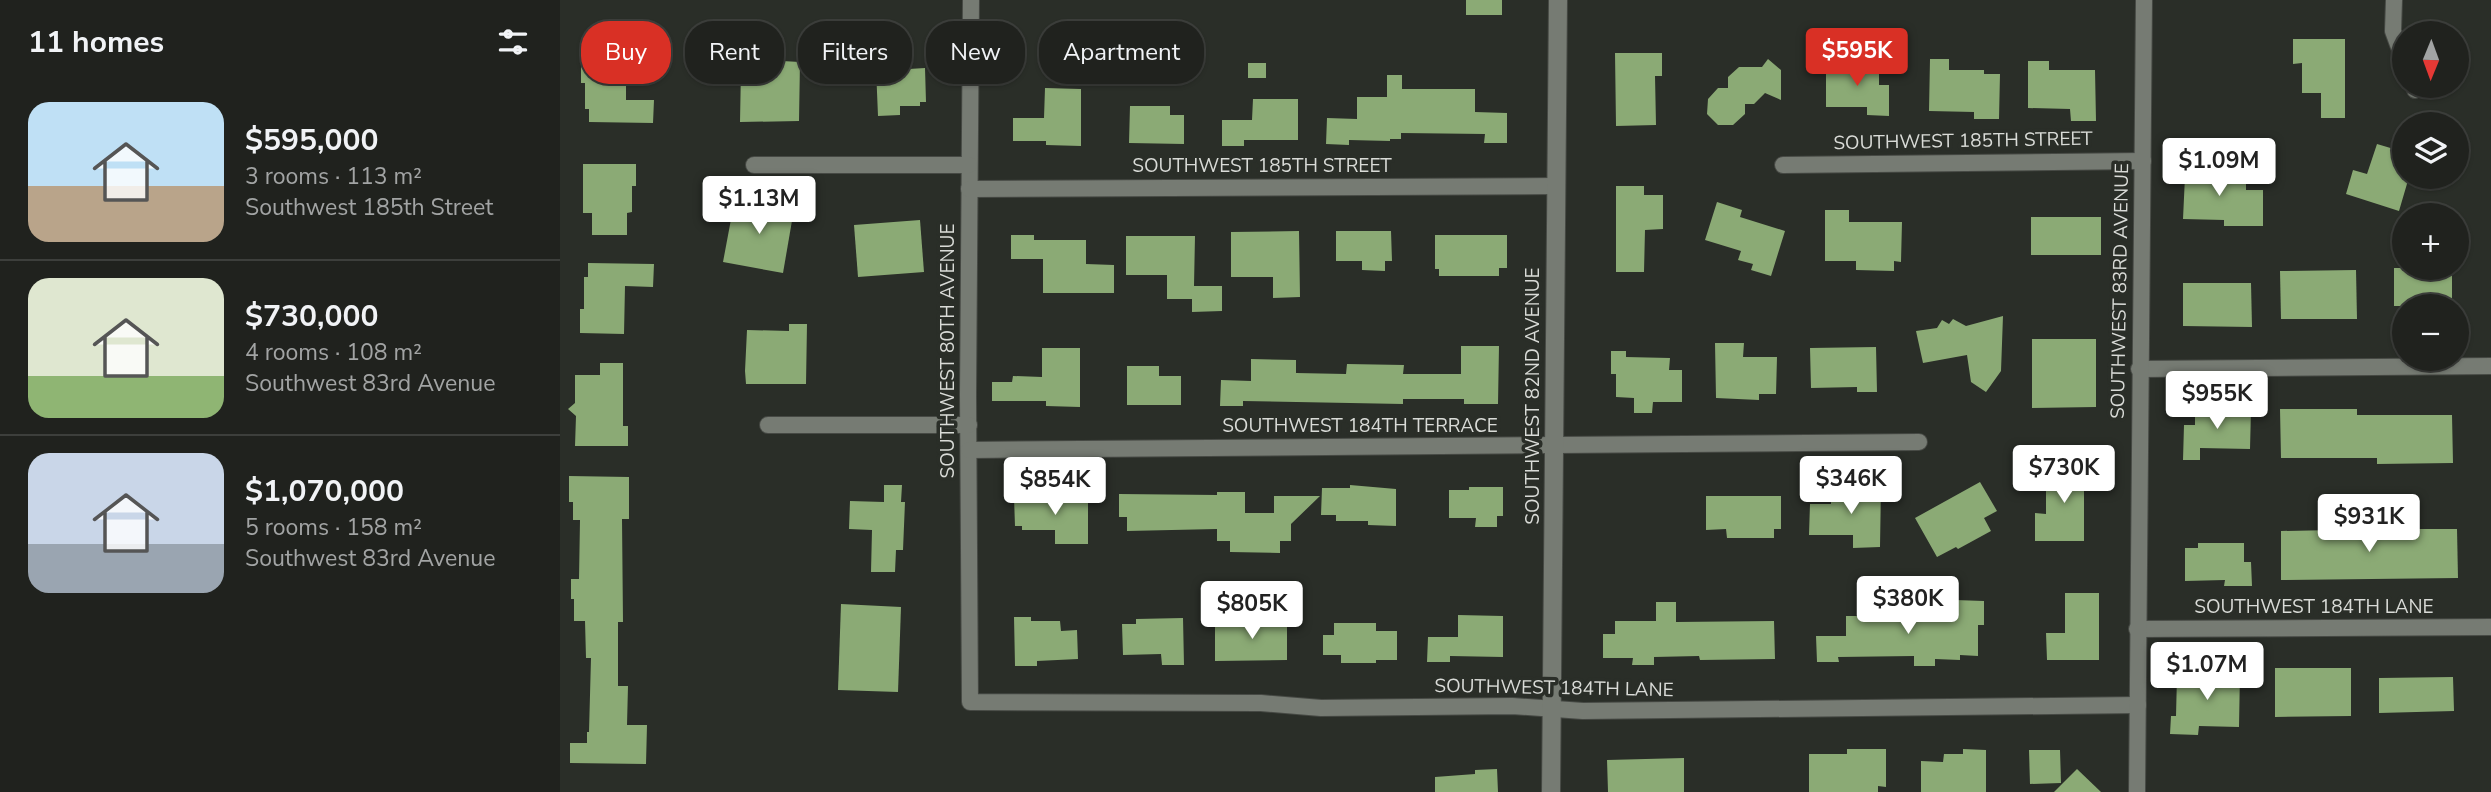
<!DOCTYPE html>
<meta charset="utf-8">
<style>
:root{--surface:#20221e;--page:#2d2f2b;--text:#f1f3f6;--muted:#a2a4a4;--line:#3d3f3c;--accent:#d93025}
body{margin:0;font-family:"Nunito Sans",sans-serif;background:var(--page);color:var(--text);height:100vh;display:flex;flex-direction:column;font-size:26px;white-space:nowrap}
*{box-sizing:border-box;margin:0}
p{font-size:23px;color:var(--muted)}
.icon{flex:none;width:38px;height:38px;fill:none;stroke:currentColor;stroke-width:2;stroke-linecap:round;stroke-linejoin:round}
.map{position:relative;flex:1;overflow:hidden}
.panel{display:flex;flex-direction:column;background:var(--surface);width:560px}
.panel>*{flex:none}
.guide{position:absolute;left:21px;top:21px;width:665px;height:63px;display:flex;gap:14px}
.needle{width:46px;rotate:181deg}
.controls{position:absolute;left:1832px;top:21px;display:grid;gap:14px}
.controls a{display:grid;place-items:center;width:77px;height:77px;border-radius:50%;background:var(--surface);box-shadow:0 2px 5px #0004,0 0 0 2px var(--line);font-size:35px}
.price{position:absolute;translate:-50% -60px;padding:0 16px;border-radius:7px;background:#fff;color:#222;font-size:23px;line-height:46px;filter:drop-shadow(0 2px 4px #0008)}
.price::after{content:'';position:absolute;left:50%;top:42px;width:21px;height:16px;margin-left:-10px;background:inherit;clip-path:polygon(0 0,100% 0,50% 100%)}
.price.active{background:var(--accent);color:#fff}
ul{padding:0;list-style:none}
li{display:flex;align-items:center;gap:21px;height:175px;padding:0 28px}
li+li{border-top:2px solid var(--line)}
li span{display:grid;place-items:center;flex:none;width:196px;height:140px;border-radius:21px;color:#555}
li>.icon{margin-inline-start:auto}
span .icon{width:84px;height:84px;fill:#fffc;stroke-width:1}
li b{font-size:30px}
h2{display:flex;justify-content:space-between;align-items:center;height:84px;padding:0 28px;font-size:30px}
.chip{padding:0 24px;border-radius:28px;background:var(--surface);box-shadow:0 2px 5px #0004,0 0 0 2px var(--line);font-size:24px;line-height:63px}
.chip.active{background:var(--accent);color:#fff}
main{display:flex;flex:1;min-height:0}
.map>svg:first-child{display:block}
.building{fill:#8baa75}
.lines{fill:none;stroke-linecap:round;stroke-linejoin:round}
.street-casing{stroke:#464944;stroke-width:18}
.secondary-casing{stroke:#464944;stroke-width:20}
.street{stroke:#767b73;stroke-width:16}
.secondary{stroke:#767b73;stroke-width:18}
.labels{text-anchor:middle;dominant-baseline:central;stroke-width:7;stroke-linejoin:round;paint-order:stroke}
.street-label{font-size:19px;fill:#d9dbd7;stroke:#2a2e28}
</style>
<main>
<section class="panel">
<h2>11 homes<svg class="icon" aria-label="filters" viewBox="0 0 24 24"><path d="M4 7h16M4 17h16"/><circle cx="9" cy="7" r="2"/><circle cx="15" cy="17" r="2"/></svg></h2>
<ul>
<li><span style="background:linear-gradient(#bfe0f5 60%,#b9a48a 0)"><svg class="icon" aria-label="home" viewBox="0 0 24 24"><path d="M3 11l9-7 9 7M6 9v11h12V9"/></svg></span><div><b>$595,000</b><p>3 rooms · 113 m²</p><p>Southwest 185th Street</p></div></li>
<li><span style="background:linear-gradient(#dfe7d0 70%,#8fb573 0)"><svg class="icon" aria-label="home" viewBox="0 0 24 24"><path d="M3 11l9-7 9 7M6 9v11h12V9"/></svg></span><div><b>$730,000</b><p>4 rooms · 108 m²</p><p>Southwest 83rd Avenue</p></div></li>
<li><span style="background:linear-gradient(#c9d6e8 65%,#9aa5b1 0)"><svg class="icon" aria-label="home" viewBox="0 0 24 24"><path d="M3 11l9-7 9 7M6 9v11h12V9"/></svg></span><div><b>$1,070,000</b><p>5 rooms · 158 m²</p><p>Southwest 83rd Avenue</p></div></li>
</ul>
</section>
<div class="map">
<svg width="1931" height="792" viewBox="0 0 1931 792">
<rect width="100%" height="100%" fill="#2a2e28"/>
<!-- building -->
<g class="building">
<rect x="906" y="0" width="36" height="15"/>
<path d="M 1733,39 L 1785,39 L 1785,118 L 1761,118 L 1761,93 L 1742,93 L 1742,63 L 1733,64 Z"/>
<path d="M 21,53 L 66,53 L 66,100 L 94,100 L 93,123 L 29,122 L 29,109 L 25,109 L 25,83 L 21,83 Z"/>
<path d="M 1055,53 L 1102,53 L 1102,76 L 1095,76 L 1096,125 L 1056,126 Z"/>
<path d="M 1208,59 L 1221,70 L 1221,100 L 1205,93 L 1194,104 L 1185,104 L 1185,114 L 1173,125 L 1158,125 L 1147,114 L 1148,99 L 1158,88 L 1168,88 L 1168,77 L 1179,67 L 1202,67 Z"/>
<path d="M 1370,59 L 1389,59 L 1389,70 L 1424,70 L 1424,74 L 1440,74 L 1439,119 L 1414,119 L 1414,112 L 1369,111 Z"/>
<path d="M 222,61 L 240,62 L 239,121 L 180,122 L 181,68 L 222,68 Z"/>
<path d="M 1468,61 L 1489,61 L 1489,70 L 1535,70 L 1536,121 L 1511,121 L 1510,109 L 1468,108 Z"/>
<rect x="688" y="63" width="18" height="15"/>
<path d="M 1266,64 L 1319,64 L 1319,85 L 1329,85 L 1329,116 L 1307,115 L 1307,107 L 1266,107 Z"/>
<path d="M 338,66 L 347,66 L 349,69 L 365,68 L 366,102 L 360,102 L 360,106 L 340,106 L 340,115 L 318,116 L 316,68 L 336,68 Z"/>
<path d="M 827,75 L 842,75 L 842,89 L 915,89 L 915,112 L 947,113 L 947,143 L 924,143 L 925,134 L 841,133 L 841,139 L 830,139 L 830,141 L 789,140 L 789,145 L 766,144 L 767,118 L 797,119 L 797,97 L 827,97 Z"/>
<path d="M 485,88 L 521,89 L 521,146 L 486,145 L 486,141 L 453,141 L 453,118 L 484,118 Z"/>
<path d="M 693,99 L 738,99 L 738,140 L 684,140 L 684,146 L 662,146 L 662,120 L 692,120 Z"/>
<path d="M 570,106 L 610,106 L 610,115 L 624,115 L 624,144 L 569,143 Z"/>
<path d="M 1817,144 L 1844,152 L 1844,177 L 1849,177 L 1839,211 L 1786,194 L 1793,170 L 1807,174 Z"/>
<path d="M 1626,155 L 1647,155 L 1647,182 L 1686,182 L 1686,190 L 1703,190 L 1703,226 L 1664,226 L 1664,220 L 1623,219 Z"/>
<path d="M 23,164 L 76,164 L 76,186 L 72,186 L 72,212 L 67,213 L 67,235 L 32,235 L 32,213 L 23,213 Z"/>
<path d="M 1056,186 L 1084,186 L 1084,195 L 1103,195 L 1103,229 L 1085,230 L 1084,272 L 1056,272 Z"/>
<path d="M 175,198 L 234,209 L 223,273 L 163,262 Z"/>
<path d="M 1157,202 L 1182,210 L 1180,217 L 1225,231 L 1211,276 L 1191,270 L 1193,264 L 1178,260 L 1181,251 L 1145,240 Z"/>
<path d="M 1265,210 L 1289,210 L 1289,222 L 1342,222 L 1341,262 L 1334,261 L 1334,271 L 1296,270 L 1296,261 L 1265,261 Z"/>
<rect x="1471" y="217" width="70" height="38"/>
<path d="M 360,220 L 364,272 L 298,277 L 294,225 Z"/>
<path d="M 739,231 L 740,297 L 713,298 L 713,277 L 671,277 L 671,232 Z"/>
<path d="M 776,231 L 831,231 L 832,261 L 825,261 L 825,271 L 802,270 L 802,261 L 776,261 Z"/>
<path d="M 451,235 L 474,235 L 474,240 L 526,240 L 526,264 L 554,265 L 554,293 L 483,293 L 483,259 L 451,259 Z"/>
<path d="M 875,235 L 947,235 L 947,268 L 939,268 L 939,276 L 879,276 L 879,269 L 875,269 Z"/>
<path d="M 566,236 L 635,236 L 634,286 L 662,286 L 662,311 L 632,312 L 632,299 L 607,299 L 607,275 L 566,275 Z"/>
<path d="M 28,263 L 94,264 L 93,287 L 65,286 L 64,334 L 20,333 L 20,309 L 24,309 L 24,277 L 28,277 Z"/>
<rect x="1834" y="268" width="58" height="38"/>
<path d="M 1796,270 L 1797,319 L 1721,319 L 1720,271 Z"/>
<path d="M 1623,283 L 1691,283 L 1692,327 L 1623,326 Z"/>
<path d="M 1443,316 L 1441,371 L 1426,392 L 1411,382 L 1407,355 L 1363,363 L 1356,331 L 1377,328 L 1382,320 L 1389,324 L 1393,319 L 1406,326 Z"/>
<path d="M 229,324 L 247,324 L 246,384 L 186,384 L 185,371 L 187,330 L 229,331 Z"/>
<path d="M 1472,339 L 1536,339 L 1536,407 L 1472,408 Z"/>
<path d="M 1155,343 L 1184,343 L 1183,357 L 1217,357 L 1216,394 L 1199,394 L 1199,400 L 1156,398 Z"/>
<path d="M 901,346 L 939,346 L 938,404 L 904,404 L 904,399 L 843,399 L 843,404 L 683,401 L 683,406 L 660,406 L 661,380 L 691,381 L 691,359 L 736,360 L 736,373 L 786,374 L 787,364 L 844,365 L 843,374 L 901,374 Z"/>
<path d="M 1316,347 L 1317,392 L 1297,392 L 1297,387 L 1251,388 L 1250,348 Z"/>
<path d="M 482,348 L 520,348 L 520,407 L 486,406 L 486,401 L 432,401 L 432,382 L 452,382 L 453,376 L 482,377 Z"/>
<path d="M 1051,351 L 1066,351 L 1066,357 L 1110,358 L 1109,370 L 1122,370 L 1122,402 L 1093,402 L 1092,413 L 1074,413 L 1074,398 L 1056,397 L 1056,374 L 1051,374 Z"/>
<path d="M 40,363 L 63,363 L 63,426 L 68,426 L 68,446 L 15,446 L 16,416 L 8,409 L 15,403 L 15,375 L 40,375 Z"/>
<path d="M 567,366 L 599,366 L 599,376 L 621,376 L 621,405 L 567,405 Z"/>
<path d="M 1635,408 L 1691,409 L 1690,449 L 1640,448 L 1640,460 L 1623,460 L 1624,425 L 1635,425 Z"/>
<path d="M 1720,409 L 1797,409 L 1797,415 L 1892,415 L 1893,463 L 1817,464 L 1817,458 L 1721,458 Z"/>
<path d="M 1496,467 L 1532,467 L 1532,490 L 1524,490 L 1524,541 L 1475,541 L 1475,513 L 1486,514 L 1486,470 L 1496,470 Z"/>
<path d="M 9,476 L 69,477 L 69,519 L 62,519 L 63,622 L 58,622 L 58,686 L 68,686 L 67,725 L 87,725 L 86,764 L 10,763 L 10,743 L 27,743 L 27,732 L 29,732 L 31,658 L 26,658 L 25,621 L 14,621 L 14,599 L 11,599 L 11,579 L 19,579 L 20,520 L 13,520 L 13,502 L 9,502 Z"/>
<path d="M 1420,482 L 1437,511 L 1424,518 L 1431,531 L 1398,549 L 1396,547 L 1377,557 L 1355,518 Z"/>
<path d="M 324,485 L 342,485 L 341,502 L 345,502 L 343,550 L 336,550 L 335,572 L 311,572 L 312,530 L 289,529 L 290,501 L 324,502 Z"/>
<path d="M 790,485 L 836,489 L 836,526 L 808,525 L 808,521 L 776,521 L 776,515 L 761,515 L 762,488 L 790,488 Z"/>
<path d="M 1288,485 L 1321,486 L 1320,547 L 1293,548 L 1293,535 L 1249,535 L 1250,504 L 1271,504 L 1271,496 L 1288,496 Z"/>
<path d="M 909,487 L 943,487 L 943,516 L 937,516 L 937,527 L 915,527 L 916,518 L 889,518 L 889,490 L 909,490 Z"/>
<path d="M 657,492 L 685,492 L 685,513 L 714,513 L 714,496 L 760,496 L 731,524 L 731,541 L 720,541 L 720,553 L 670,552 L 670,541 L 657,541 L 657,529 L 567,531 L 567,517 L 559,517 L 559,494 L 657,495 Z"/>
<path d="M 1146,496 L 1221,496 L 1221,529 L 1214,529 L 1214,538 L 1167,538 L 1166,529 L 1146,530 Z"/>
<path d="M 454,497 L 528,498 L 528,544 L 495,544 L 495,530 L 462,530 L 462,526 L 455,526 Z"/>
<path d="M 1821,529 L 1897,529 L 1898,578 L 1721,580 L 1721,531 Z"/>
<path d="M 1638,543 L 1684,543 L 1684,562 L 1691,562 L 1692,586 L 1664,586 L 1665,580 L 1625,581 L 1625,548 L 1638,548 Z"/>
<path d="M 1505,593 L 1539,593 L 1539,660 L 1487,660 L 1486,633 L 1505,633 Z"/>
<path d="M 1395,600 L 1424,601 L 1424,625 L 1418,625 L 1418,656 L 1400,655 L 1400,660 L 1375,659 L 1375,666 L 1354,666 L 1354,656 L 1278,657 L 1279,662 L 1257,662 L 1256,636 L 1286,636 L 1286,616 L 1297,616 L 1297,613 L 1331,612 L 1331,615 L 1395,616 Z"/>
<path d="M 1096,602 L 1116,602 L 1116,622 L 1214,621 L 1215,659 L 1140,660 L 1139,656 L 1094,657 L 1094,665 L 1072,665 L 1073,658 L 1043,658 L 1043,634 L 1055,634 L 1055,621 L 1096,621 Z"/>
<path d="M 281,604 L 341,607 L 338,692 L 278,690 Z"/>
<path d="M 898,615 L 943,616 L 943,657 L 890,656 L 890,662 L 867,662 L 868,637 L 898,637 Z"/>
<path d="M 454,617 L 471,617 L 471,621 L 500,621 L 501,631 L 517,630 L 518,659 L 477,661 L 477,666 L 455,666 Z"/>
<path d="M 623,618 L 624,665 L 602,665 L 601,654 L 563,655 L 562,624 L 576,624 L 576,619 Z"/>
<path d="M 672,620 L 724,620 L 724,627 L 727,627 L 727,660 L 655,661 L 655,627 L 672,627 Z"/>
<path d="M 774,623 L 816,623 L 816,631 L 837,631 L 837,660 L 816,660 L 816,663 L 781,663 L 781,655 L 763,655 L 763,635 L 774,635 Z"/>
<path d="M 1715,668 L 1791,668 L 1791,716 L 1715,717 Z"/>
<path d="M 1649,670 L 1680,672 L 1679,727 L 1639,726 L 1638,735 L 1610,734 L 1611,716 L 1616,716 L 1617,676 L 1649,677 Z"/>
<path d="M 1893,677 L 1894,711 L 1819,713 L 1819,678 Z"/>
<path d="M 1287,749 L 1326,749 L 1326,787 L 1318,786 L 1318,792 L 1249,792 L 1249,754 L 1287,754 Z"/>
<path d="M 1403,749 L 1426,750 L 1426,792 L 1361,792 L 1361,761 L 1383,762 L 1384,754 L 1403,754 Z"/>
<path d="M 1469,750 L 1500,750 L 1501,783 L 1470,784 Z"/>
<path d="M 1124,758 L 1124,792 L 1048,792 L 1047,760 Z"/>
<path d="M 937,769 L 938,792 L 875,792 L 875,777 L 915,774 L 915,770 Z"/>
<path d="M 1517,769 L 1541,792 L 1494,792 Z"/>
</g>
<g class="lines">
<defs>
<g id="street">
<path d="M 411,0 L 408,395 L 410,702 L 701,703 L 761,708 L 952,706 L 1023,711 L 1578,705"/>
<path d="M 1834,0 L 1833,31 L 1844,61"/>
<path d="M 1854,86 L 1855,90"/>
<path d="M 194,165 L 409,165"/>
<path d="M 1223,165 L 1583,161"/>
<path d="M 409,189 L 996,186"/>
<path d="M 1579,369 L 1931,366"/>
<path d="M 208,425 L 409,425"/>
<path d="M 409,450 L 1359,442"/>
<path d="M 1577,629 L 1931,627"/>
<path d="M 1577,792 L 1584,0"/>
</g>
<path id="secondary" d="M 991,792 L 998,0"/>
</defs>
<!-- street casing -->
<use href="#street" class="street-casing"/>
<!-- secondary casing -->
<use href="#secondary" class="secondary-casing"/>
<!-- street -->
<use href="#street" class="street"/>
<!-- secondary -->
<use href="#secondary" class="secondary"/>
</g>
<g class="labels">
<!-- street labels -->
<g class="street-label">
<text transform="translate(1403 141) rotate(-1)">SOUTHWEST 185TH STREET</text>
<text x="702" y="166">SOUTHWEST 185TH STREET</text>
<text transform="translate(1560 291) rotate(-89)">SOUTHWEST 83RD AVENUE</text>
<text transform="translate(388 351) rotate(-90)">SOUTHWEST 80TH AVENUE</text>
<text transform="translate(973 396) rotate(-90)">SOUTHWEST 82ND AVENUE</text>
<text x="800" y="426">SOUTHWEST 184TH TERRACE</text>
<text x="1754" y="607">SOUTHWEST 184TH LANE</text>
<text transform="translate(994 688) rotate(1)">SOUTHWEST 184TH LANE</text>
</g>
</g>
</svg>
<div class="controls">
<a><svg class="needle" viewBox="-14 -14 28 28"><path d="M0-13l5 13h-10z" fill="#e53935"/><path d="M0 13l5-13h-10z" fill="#a2a4a4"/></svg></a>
<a><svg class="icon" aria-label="layers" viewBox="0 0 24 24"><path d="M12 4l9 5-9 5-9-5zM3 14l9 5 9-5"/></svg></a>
<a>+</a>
<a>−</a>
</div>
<b class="price active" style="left:1297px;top:88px">$595K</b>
<b class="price" style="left:1659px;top:198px">$1.09M</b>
<b class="price" style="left:199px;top:236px">$1.13M</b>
<b class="price" style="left:1657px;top:431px">$955K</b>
<b class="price" style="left:1504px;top:505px">$730K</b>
<b class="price" style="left:1291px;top:516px">$346K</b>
<b class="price" style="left:495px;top:517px">$854K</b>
<b class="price" style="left:1809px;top:554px">$931K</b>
<b class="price" style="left:1348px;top:636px">$380K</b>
<b class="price" style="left:692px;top:641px">$805K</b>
<b class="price" style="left:1647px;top:702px">$1.07M</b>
<div class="guide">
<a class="chip active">Buy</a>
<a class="chip">Rent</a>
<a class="chip">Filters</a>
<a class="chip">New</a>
<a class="chip">Apartment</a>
</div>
</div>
</main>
